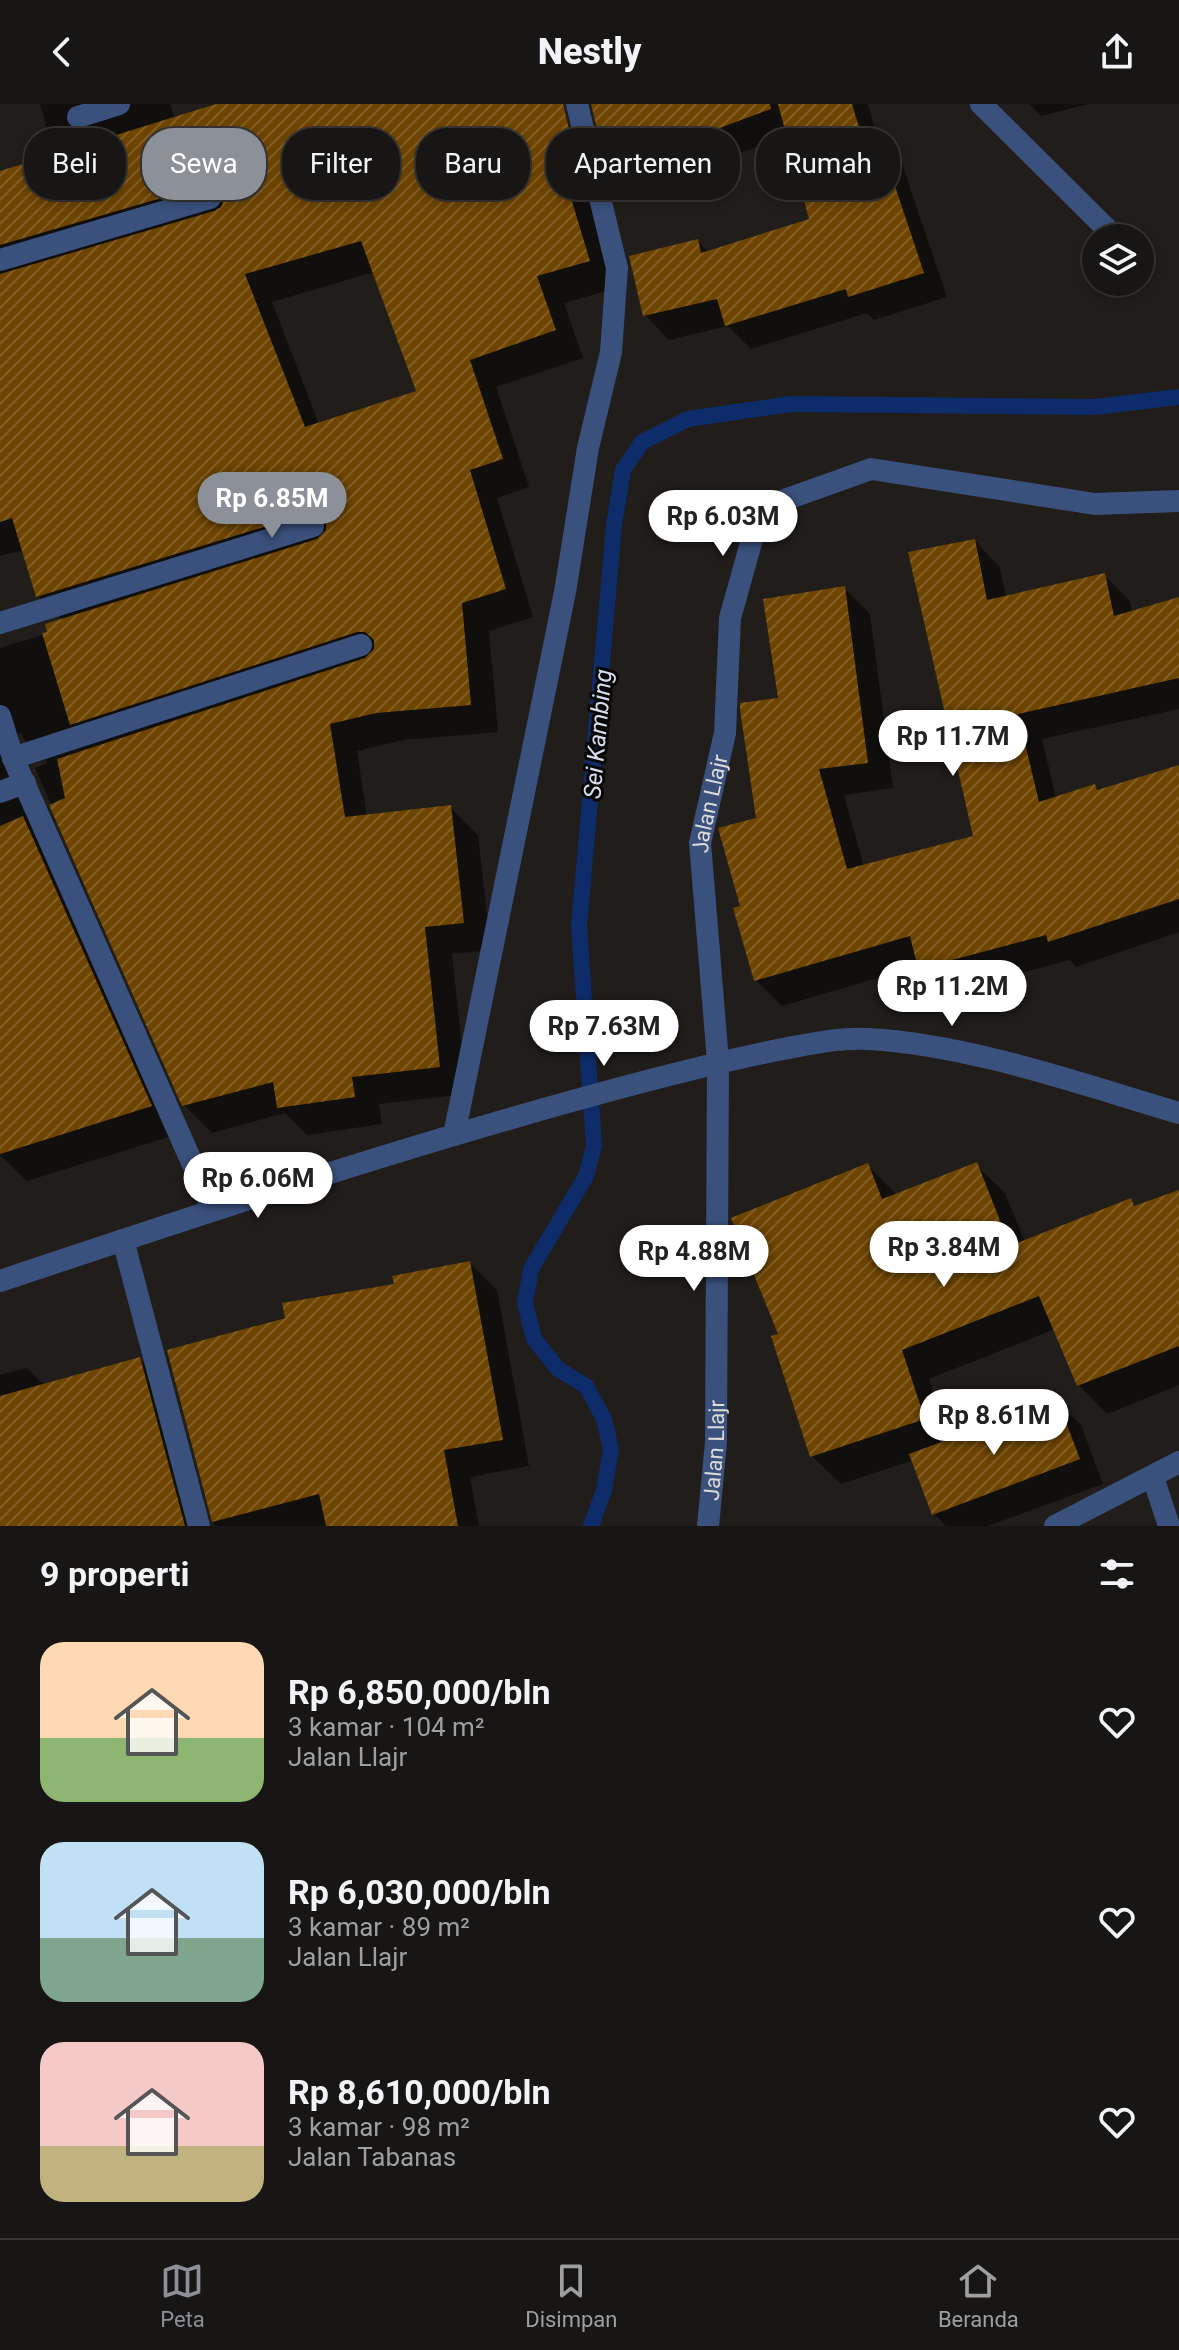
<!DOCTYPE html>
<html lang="id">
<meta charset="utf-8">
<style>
:root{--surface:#181614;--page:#252322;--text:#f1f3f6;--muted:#9f9fa0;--line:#363534;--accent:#8c9099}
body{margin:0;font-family:Roboto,sans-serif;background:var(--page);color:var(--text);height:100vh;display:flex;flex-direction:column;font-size:30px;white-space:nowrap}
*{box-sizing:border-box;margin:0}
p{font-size:26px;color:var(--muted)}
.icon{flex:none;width:44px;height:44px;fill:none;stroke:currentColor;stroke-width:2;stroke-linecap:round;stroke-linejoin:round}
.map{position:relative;height:1422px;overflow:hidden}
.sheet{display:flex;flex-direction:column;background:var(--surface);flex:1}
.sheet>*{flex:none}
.banner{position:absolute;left:24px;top:24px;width:1132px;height:72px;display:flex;gap:16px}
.controls{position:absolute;left:1082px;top:120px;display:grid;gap:16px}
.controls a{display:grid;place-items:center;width:72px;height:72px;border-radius:50%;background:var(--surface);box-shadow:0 4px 12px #0003,0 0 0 2px var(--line);font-size:40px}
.price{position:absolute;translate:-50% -68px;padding:0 18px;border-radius:28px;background:#fff;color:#222;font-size:26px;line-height:52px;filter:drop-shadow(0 2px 4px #0008)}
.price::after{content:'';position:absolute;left:50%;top:48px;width:24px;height:18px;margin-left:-12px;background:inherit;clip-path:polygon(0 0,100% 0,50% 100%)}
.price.active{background:var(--accent);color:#fff}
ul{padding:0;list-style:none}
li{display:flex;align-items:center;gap:24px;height:200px;padding:0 40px}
li span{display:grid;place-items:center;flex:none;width:224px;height:160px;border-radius:24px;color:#555}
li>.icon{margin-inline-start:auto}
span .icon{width:96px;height:96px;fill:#fffc;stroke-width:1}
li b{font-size:34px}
h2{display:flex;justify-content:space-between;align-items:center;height:96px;padding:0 40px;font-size:34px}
.pill{padding:0 28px;border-radius:32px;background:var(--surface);box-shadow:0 4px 12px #0003,0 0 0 2px var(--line);font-size:28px;line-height:72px}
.pill.active{background:var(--accent);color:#fff}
header{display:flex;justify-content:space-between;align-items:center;height:104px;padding:0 40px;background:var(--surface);font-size:36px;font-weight:800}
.dock{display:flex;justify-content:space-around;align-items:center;height:112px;border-top:2px solid var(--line);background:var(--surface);font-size:22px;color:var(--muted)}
.dock a{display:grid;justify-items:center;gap:4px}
.dock .active{color:var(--accent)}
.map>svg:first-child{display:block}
.shadow{fill:#0007;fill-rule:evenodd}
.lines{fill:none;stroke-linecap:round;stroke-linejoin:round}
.stream{stroke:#0e2c6a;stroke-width:16}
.building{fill:url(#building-hatch);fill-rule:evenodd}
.service{stroke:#3a517d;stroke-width:22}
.minor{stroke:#3a517d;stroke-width:22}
.tertiary{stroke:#3a517d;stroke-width:22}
.labels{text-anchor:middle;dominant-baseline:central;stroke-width:6;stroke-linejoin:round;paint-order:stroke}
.street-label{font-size:22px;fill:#dddad8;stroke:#090806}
.water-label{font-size:24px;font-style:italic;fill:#d4dff2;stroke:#090806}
</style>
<header><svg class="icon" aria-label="back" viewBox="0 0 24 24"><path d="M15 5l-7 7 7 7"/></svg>Nestly<svg class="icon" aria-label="share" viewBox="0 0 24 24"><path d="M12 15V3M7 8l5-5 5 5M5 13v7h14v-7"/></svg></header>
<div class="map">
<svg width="1179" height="1422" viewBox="0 0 1179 1422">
<defs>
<pattern id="building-hatch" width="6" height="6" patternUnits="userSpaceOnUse" patternTransform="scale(2)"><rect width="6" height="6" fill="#6e4401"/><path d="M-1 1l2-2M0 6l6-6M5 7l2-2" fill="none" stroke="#825e25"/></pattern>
</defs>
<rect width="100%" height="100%" fill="#201d1a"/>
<!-- shadow -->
<g class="shadow">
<path d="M 40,0 L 170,0 L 175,15 L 223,0 L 552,0 L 567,21 L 594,48 L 617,184 L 564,199 L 583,254 L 496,283 L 529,383 L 497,394 L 533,513 L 489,527 L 498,628 L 404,636 L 357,647 L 367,713 L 450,703 L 478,731 L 491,846 L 452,850 L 467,990 L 379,1000 L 382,1020 L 307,1031 L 285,1009 L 212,1029 L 184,1001 L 35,664 L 48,659 L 24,635 L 21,628 L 14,636 L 32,699 L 22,705 L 44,727 L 178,1030 L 27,1077 L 0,1051 L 0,544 L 49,529 L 62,516 L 38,492 L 24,446 L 0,452 L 0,69 L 55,52 ZM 374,168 L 418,288 L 319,320 L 272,198 Z"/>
<path d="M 622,0 L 868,0 L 877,32 L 900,54 L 947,193 L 874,216 L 867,209 L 751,245 L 728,222 L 669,236 L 645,211 L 698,137 L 709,149 L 811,116 L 789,31 L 633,89 L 609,65 Z"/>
<path d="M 1029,0 L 1089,0 L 1041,12 Z"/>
<path d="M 975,437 L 1000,463 L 1006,493 L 1104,471 L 1130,497 L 1132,508 L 1179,494 L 1179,605 L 1042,635 L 1056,694 L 1094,682 L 1100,687 L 1179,663 L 1179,828 L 1076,863 L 1070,856 L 946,889 L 919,862 L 782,902 L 756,876 L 743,803 L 781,595 L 844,484 L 870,510 L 893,684 L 844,691 L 864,763 L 975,733 Z"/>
<path d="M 976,1061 L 1005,1089 L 1025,1138 L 1130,1097 L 1137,1103 L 1179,1088 L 1179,1281 L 1107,1310 L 1079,1281 L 1055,1225 L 929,1275 L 949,1337 L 1056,1297 L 1081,1321 L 1103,1380 L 988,1422 L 946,1422 L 933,1409 L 914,1356 L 841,1380 L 812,1352 L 780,1231 L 868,1062 L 896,1090 Z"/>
<path d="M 470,1159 L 497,1186 L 529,1362 L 470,1373 L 479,1422 L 214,1422 L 169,1247 Z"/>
<path d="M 139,1255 L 166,1283 L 203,1422 L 0,1422 L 0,1271 L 27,1264 L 44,1281 Z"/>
</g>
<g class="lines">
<!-- stream -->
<path class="stream" d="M 591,1422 L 604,1386 L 611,1345 L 604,1315 L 586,1282 L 558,1265 L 534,1235 L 525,1199 L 531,1165 L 586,1072 L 594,1042 L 579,822 L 614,421 L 623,366 L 642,338 L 688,315 L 791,300 L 1095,303 L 1179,293"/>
</g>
<!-- building -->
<g class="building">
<path d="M 216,0 L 563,0 L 581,76 L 567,81 L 590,157 L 537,172 L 556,226 L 470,256 L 503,355 L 470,366 L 506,485 L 462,499 L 471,601 L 376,609 L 330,620 L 345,713 L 451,701 L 464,819 L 425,823 L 440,963 L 352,973 L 355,993 L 277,1004 L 273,978 L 182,1002 L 49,701 L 65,694 L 57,655 L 365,554 L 374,545 L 374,536 L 365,528 L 357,528 L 70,621 L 42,529 L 47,528 L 45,520 L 317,435 L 326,426 L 326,417 L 317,409 L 309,409 L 36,493 L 12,414 L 0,418 L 0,170 L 214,107 L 221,103 L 224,96 L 219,83 L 206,81 L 0,141 L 0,67 ZM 361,137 L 416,287 L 305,323 L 245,170 Z"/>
<path d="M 591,0 L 770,0 L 771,5 L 607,66 Z"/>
<path d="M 778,0 L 852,0 L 862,33 L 877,28 L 924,169 L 848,193 L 846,185 L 725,222 L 717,195 L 643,212 L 629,152 L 698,135 L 701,149 L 809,115 Z"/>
<path d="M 975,435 L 987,496 L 1105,469 L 1114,512 L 1179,493 L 1179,574 L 1018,610 L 1039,698 L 1095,680 L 1097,686 L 1179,661 L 1179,795 L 1048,838 L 1046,831 L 918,865 L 910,832 L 754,877 L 733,804 L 740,802 L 718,724 L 756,714 L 740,605 L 740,599 L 778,594 L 763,495 L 845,482 L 868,659 L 819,665 L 847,765 L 973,732 L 908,448 Z"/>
<path d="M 23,712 L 152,1002 L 0,1050 L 0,722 Z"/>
<path d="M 977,1058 L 1010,1142 L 1131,1094 L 1134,1102 L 1179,1086 L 1179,1242 L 1077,1282 L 1039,1192 L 902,1246 L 925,1315 L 810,1353 L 771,1232 L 778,1230 L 731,1114 L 868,1059 L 882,1095 Z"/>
<path d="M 470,1157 L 503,1336 L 444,1346 L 458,1422 L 326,1422 L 319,1390 L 212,1418 L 167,1246 L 285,1214 L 282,1199 L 394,1180 L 392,1172 Z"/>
<path d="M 140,1253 L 185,1422 L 0,1422 L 0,1292 Z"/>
<path d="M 1057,1295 L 1080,1355 L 932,1411 L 909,1350 Z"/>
</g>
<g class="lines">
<!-- service -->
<path class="service" d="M 981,0 L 1115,133"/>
<!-- minor -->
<g class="minor">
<path d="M 78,13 L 119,0"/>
<path d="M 0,156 L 210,94"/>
<path d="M 0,519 L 313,422"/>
<path d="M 0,612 L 13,654 L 213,1106"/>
<path d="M 13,654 L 361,541"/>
<path d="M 0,688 L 25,679"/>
<path d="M 454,1031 L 565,488 L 588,344 L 611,248 L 617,164 L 577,0"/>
<path d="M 123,1136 L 199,1422"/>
<path d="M 1153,1373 L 1169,1422"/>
<path id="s1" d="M 708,1422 L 716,1338 L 718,957 L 700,739 L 725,629 L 730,514 L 754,428 L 773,400 L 871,365 L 1095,400 L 1179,397"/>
<path d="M 1055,1422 L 1179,1358"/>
</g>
<!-- tertiary -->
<path class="tertiary" d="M 0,1177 C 204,1109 408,1041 616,985 C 672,970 727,956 783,945 C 811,940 840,933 869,935 C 971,941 1081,980 1179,1009"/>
</g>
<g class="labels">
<!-- street labels -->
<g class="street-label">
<text stroke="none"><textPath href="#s1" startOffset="724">Jalan Llajr</textPath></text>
<text stroke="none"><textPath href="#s1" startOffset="76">Jalan Llajr</textPath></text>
</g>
<!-- water labels -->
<g class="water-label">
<text transform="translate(598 630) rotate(-85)">Sei Kambing</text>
</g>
</g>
</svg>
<div class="controls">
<a><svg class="icon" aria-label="layers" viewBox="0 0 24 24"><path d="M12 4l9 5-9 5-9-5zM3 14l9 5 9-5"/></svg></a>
</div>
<b class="price active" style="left:272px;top:436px">Rp 6.85M</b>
<b class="price" style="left:723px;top:454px">Rp 6.03M</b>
<b class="price" style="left:953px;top:674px">Rp 11.7M</b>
<b class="price" style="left:952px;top:924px">Rp 11.2M</b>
<b class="price" style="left:604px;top:964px">Rp 7.63M</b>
<b class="price" style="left:258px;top:1116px">Rp 6.06M</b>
<b class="price" style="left:944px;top:1185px">Rp 3.84M</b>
<b class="price" style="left:694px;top:1189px">Rp 4.88M</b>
<b class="price" style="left:994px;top:1353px">Rp 8.61M</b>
<div class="banner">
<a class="pill">Beli</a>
<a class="pill active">Sewa</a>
<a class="pill">Filter</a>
<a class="pill">Baru</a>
<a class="pill">Apartemen</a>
<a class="pill">Rumah</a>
</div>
</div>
<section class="sheet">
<h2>9 properti<svg class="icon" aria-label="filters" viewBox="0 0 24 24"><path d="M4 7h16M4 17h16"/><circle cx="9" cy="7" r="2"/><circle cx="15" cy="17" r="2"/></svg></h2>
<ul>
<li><span style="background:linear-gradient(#ffd9b3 60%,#8fb573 0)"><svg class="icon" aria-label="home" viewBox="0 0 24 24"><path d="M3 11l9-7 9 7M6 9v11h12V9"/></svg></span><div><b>Rp 6,850,000/bln</b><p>3 kamar · 104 m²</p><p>Jalan Llajr</p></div><svg class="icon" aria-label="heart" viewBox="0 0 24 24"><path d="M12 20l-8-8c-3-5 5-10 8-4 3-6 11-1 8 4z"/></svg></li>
<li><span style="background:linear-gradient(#bfe0f5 60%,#7fa58c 0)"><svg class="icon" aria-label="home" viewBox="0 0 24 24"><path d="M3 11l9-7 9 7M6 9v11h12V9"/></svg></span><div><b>Rp 6,030,000/bln</b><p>3 kamar · 89 m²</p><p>Jalan Llajr</p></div><svg class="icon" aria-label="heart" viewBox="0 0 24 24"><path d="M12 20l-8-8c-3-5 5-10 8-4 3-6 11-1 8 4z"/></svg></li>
<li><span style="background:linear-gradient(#f6c9c9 65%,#c2b280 0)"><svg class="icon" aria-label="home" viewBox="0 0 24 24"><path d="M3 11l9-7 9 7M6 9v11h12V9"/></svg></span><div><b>Rp 8,610,000/bln</b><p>3 kamar · 98 m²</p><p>Jalan Tabanas</p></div><svg class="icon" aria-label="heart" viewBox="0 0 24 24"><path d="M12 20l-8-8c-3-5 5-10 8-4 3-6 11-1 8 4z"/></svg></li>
</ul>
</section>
<nav class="dock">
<a class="active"><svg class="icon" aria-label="map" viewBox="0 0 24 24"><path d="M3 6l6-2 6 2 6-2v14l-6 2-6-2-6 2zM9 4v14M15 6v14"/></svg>Peta</a>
<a><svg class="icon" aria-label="saved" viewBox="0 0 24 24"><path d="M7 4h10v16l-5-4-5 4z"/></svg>Disimpan</a>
<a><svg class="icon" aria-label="home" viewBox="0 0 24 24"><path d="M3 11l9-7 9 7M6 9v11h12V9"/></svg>Beranda</a>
</nav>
